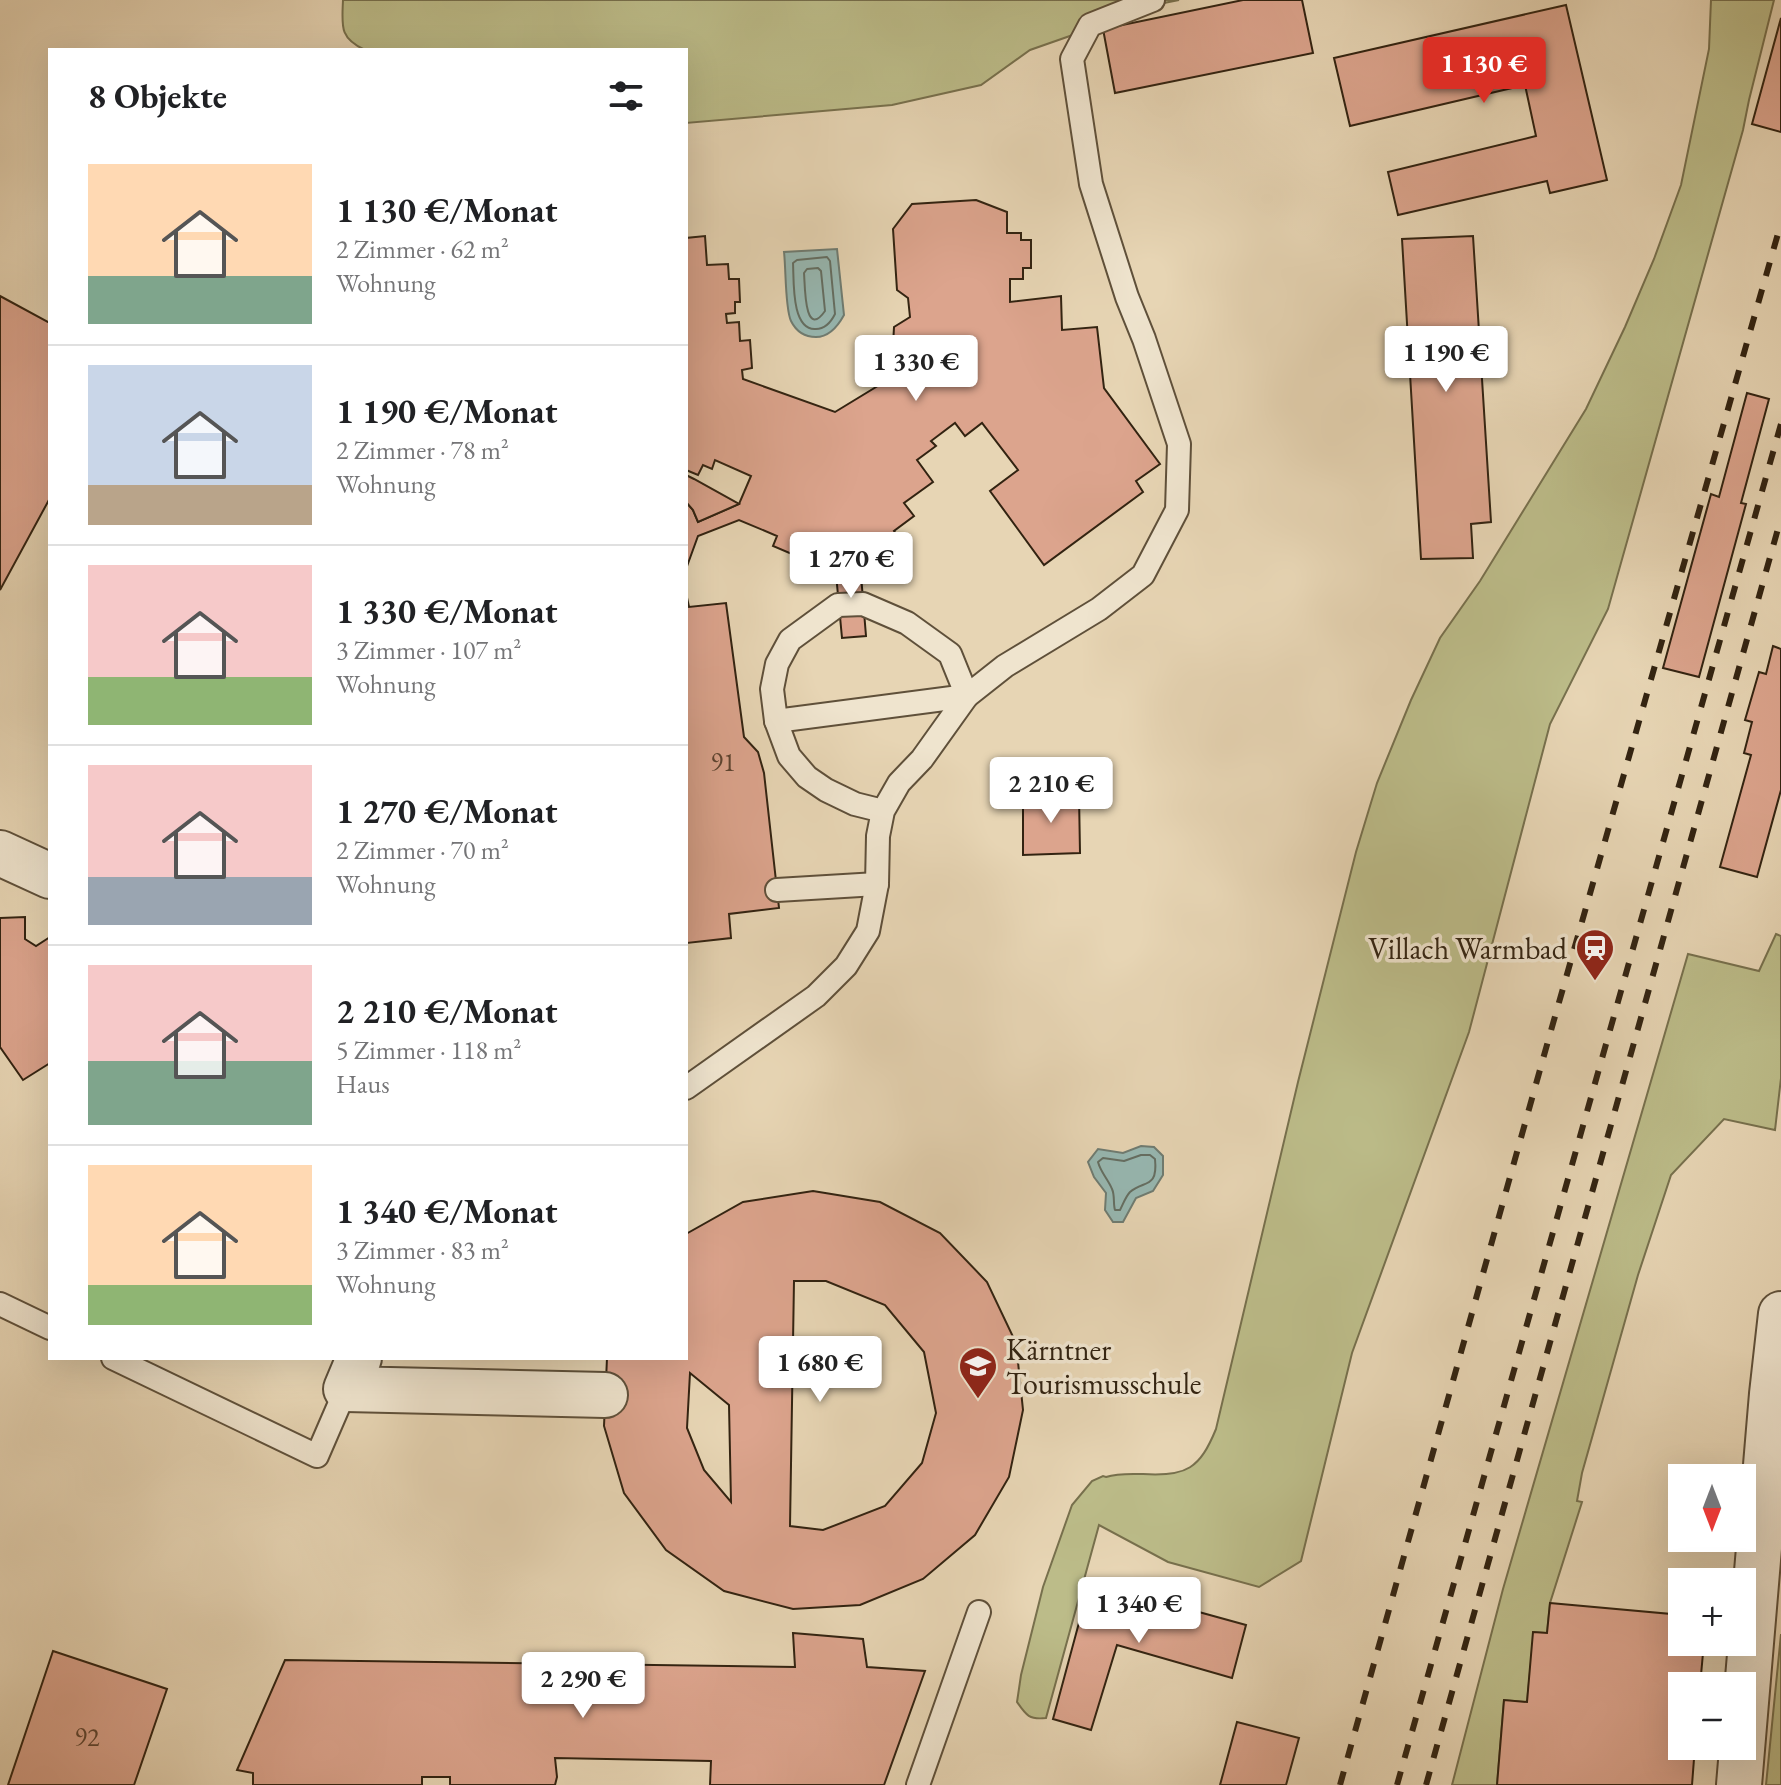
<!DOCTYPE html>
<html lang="de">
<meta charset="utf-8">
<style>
:root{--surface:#fff;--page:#f6f6f6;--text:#202124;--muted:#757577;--line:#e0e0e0;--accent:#d93025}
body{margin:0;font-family:"EB Garamond",serif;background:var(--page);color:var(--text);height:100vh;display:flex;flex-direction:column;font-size:30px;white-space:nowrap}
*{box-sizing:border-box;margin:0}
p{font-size:26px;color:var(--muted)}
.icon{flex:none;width:44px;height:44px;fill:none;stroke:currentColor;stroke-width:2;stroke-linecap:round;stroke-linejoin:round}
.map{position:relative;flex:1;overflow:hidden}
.details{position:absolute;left:48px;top:48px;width:640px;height:1312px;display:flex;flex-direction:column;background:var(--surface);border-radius:0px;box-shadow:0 8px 32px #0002}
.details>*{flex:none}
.needle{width:52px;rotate:180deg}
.controls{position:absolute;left:1668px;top:1464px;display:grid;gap:16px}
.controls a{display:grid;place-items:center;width:88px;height:88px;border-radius:0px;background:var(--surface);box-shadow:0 8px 32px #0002;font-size:40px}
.price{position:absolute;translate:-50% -68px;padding:0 18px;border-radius:8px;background:#fff;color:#222;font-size:26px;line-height:52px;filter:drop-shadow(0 2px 4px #0008)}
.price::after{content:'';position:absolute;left:50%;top:48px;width:24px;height:18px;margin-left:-12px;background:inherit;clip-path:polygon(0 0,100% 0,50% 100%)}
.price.selected{background:var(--accent);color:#fff}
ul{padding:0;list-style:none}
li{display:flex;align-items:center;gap:24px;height:200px;padding:0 40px}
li+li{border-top:2px solid var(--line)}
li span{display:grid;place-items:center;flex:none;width:224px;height:160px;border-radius:0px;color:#555}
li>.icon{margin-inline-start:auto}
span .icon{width:96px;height:96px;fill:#fffc;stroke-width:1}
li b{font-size:34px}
h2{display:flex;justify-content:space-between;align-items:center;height:96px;padding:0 40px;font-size:34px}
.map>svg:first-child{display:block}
.green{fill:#bcbc89;stroke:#77704d;stroke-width:2}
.water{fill:#97b8b2;stroke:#6f7c72;stroke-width:2}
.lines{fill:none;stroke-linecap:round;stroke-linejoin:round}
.shore{stroke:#646e62;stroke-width:2}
.building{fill:#dca48d;stroke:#322311;stroke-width:2;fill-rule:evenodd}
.service-casing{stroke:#5f503a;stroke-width:26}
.minor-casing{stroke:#5f503a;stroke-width:48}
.tertiary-casing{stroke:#5f503a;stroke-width:48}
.service{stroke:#efe4ce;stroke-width:22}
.minor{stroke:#efe4ce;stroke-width:44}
.tertiary{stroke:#efe4ce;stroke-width:44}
.rail{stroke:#322311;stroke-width:6;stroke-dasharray:14 14;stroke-linecap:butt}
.labels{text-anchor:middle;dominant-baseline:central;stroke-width:7;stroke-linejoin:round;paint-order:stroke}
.number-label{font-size:26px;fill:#5c4330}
.poi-label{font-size:30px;fill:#322311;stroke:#efe4ce;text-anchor:end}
</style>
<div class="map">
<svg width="1781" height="1785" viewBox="0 0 1781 1785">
<rect width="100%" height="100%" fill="#e7d5b4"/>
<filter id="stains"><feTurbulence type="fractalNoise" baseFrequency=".0025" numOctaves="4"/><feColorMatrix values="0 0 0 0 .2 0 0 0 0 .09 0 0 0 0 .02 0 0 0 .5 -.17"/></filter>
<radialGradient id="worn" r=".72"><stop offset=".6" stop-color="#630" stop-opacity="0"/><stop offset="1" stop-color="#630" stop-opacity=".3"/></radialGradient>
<!-- green -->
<g class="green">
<path d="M 343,0 L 1179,0 L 1164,3 L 1030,50 L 981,85 L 892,105 L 686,123 L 686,50 L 365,50 C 339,38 342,26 343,0 Z"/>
<path d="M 1711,0 L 1774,0 L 1749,100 L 1743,130 L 1608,609 L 1550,724 L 1469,1032 L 1352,1353 L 1301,1561 L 1259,1587 L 1168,1562 L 1099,1525 L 1046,1718 C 1029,1720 1026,1715 1017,1702 L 1021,1675 L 1043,1587 L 1072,1505 L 1092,1481 L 1103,1476 L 1106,1477 C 1118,1473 1130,1474 1143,1474 C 1187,1477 1200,1468 1216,1429 L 1298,1082 L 1356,852 L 1377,783 L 1411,700 L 1440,638 L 1480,581 L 1586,409 L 1625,327 L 1654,259 L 1681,185 L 1709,49 Z"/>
<path d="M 1776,934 L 1781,936 L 1781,1078 L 1775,1130 L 1724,1119 L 1671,1175 L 1638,1275 L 1582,1473 L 1577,1501 L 1582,1502 L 1550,1603 L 1547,1633 L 1534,1632 L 1527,1702 L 1504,1700 L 1497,1785 L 1452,1785 L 1503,1589 L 1688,954 L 1759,971 Z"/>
<path d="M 1781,1634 L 1781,1785 L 1766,1785 Z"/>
</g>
<!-- water -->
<g class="water">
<path d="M 837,249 L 844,315 C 838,326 829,337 816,337 C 805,337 796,331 791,321 C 785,309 786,268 784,252 Z"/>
<path d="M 1141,1146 L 1154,1147 L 1163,1156 L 1163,1175 L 1153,1191 L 1136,1198 L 1123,1222 L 1113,1222 L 1105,1210 L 1106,1193 L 1094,1177 L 1088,1162 L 1098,1149 L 1123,1153 Z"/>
</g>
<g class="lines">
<!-- shore -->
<g class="shore">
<path d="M 827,257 L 830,261 L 835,314 C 831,322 825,329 816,329 C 791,331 794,280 793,263 L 797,260 Z"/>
<path d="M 818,268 L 821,271 L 825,311 C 804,341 805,283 804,273 L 807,269 Z"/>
<path d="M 1141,1155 L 1150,1155 L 1155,1159 C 1158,1189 1144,1180 1130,1192 C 1126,1196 1123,1204 1120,1210 L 1115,1210 C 1113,1204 1115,1195 1112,1189 C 1108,1179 1101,1173 1098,1162 L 1103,1158 L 1124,1161 Z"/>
</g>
</g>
<!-- building -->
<g class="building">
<path d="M 1243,0 L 1302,0 L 1313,53 L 1115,93 L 1103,29 Z"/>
<path d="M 1566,5 L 1607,180 L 1550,193 L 1547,181 L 1398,215 L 1388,172 L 1536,136 L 1525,85 L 1350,126 L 1334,58 Z"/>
<path d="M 1781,18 L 1781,132 L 1752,124 Z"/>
<path d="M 976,200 L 1007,212 L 1007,233 L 1021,233 L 1021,240 L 1031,240 L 1031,268 L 1023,268 L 1023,279 L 1010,279 L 1010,302 L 1061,296 L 1062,330 L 1097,327 L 1104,388 L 1160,464 L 1136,481 L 1143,492 L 1044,565 L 990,491 L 1018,470 L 982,423 L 965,436 L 955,423 L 931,441 L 936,446 L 917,460 L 933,482 L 904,503 L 914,516 L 894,531 L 898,536 L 860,563 L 813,563 L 773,546 L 777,536 L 739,520 L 698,536 L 686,569 L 686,502 L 693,510 L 698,522 L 739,504 L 751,476 L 715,460 L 712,469 L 703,465 L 698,475 L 686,470 L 686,238 L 705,236 L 707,265 L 728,264 L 729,279 L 739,279 L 740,302 L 735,302 L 735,313 L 726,314 L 727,323 L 739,322 L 740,341 L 750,340 L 752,368 L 742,370 L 743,379 L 835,412 L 894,376 L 905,359 L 893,346 L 894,327 L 910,317 L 908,298 L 897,290 L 893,229 L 912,204 Z"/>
<path d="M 1473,236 L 1491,522 L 1471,524 L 1473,558 L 1421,559 L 1402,239 Z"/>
<path d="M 0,296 L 50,323 L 50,498 L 0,590 Z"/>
<path d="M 1747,393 L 1769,399 L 1741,503 L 1746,504 L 1699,677 L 1663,668 L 1711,494 L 1719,497 Z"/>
<path d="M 686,475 L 694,479 L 739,504 L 698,522 L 693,510 L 686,502 Z"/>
<path d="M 835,563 L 860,563 L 866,636 L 842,638 Z"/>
<path d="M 686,593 L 689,607 L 726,603 L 744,737 L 758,752 L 764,773 L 779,908 L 729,914 L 731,938 L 687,943 Z"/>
<path d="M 1773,646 L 1781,649 L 1781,790 L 1757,877 L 1720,867 L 1751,755 L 1744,753 L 1752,722 L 1745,720 L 1759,672 L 1766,674 Z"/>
<path d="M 1079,795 L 1080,853 L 1023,855 L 1023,797 Z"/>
<path d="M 25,917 L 25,939 L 36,946 L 50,937 L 50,1063 L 23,1080 L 0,1047 L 0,918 Z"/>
<path d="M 813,1191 L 880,1202 L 940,1233 L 987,1282 L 1016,1343 L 1023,1410 L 1009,1477 L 975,1535 L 923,1579 L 860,1605 L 793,1609 L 724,1591 L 666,1550 L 624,1493 L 604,1426 L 607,1358 L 686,1358 L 686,1234 L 743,1202 ZM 794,1281 L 826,1281 L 885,1305 L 924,1352 L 936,1413 L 922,1463 L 885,1506 L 823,1530 L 790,1526 ZM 690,1373 L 729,1405 L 731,1502 L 704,1470 L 687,1428 Z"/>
<path d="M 1090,1582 L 1246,1625 L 1232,1678 L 1117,1645 L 1091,1730 L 1053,1719 Z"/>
<path d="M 1550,1603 L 1682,1615 L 1682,1642 L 1704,1642 L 1700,1686 L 1682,1686 L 1682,1746 L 1695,1746 L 1692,1785 L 1497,1785 L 1504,1700 L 1527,1702 L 1533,1632 L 1547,1633 Z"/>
<path d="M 793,1633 L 863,1639 L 867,1667 L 925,1671 L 884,1785 L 710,1785 L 711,1761 L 555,1758 L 557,1777 L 555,1785 L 450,1785 L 450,1777 L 422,1777 L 422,1785 L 253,1785 L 253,1773 L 237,1770 L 285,1660 L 795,1667 Z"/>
<path d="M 53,1651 L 167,1689 L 134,1785 L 8,1785 Z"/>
<path d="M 1237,1722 L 1299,1738 L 1286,1785 L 1220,1785 Z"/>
</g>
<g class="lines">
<defs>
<g id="service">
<path d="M 776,721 L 967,696 L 1005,666 L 1099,609 L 1143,575 L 1177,510 L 1179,444 L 1144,339 L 1127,297 L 1091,184 L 1072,59 L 1090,25 L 1153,0"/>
<path d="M 777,890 L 877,884"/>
<path d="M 686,1088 L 816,996 L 846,966 L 868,931 L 877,884 L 878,836 L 883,811 L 899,783 L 922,759 L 967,696 L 950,654 L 907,623 L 863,604 L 838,605 L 790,640 L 777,664 L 772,689 L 776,721 L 789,756 L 807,777 L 826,790 L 855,804 L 883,811"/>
<path d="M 0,1304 L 50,1328"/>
<path d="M 113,1358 L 317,1456 L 346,1389"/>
<path d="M 918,1785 L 979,1612"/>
</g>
<g id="minor">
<path d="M 0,853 L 50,876"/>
<path d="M 359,1358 L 346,1389 L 605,1395"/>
</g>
<path id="tertiary" d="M 1739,1785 L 1772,1394 L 1781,1314"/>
</defs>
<!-- service casing -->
<use href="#service" class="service-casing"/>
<!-- minor casing -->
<use href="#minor" class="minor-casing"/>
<!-- tertiary casing -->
<use href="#tertiary" class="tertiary-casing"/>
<!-- service -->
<use href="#service" class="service"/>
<!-- minor -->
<use href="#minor" class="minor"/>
<!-- tertiary -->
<use href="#tertiary" class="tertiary"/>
<!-- rail -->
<g class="rail">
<path d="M 1340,1785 L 1550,1034 L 1781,223"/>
<path d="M 1397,1785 L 1781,424"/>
<path d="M 1426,1785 L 1781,518"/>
</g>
</g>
<!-- icons -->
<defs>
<symbol id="station-pin" viewBox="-11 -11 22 30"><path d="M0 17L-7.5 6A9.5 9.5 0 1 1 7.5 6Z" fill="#8f2418" stroke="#efe4ce"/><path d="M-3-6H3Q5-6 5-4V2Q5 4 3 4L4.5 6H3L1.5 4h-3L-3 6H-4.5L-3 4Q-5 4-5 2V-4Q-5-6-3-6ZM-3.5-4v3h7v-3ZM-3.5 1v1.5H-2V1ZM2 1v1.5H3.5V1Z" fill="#fff"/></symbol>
<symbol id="school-pin" viewBox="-11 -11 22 30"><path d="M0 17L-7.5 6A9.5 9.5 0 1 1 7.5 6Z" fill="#8f2418" stroke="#efe4ce"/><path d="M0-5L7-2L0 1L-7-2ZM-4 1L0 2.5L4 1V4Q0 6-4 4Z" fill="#fff"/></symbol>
</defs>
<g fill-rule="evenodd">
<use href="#station-pin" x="1573" y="926" width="44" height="60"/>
<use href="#school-pin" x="956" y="1344" width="44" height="60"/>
</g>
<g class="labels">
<!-- number labels -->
<g class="number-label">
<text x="723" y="762">91</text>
<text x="87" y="1737">92</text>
</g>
<!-- poi labels -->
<g class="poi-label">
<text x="1567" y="948">Villach Warmbad</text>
<text x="1006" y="1349" text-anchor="start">Kärntner<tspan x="1006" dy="34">Tourismusschule</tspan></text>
</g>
</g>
<rect width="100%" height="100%" filter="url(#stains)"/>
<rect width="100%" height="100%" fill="url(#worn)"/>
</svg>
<div class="controls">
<a><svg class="needle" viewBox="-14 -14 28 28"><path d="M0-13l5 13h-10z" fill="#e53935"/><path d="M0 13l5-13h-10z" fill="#757577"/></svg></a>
<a>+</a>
<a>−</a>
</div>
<b class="price selected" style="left:1484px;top:105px">1 130 €</b>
<b class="price" style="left:1446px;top:394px">1 190 €</b>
<b class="price" style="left:916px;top:403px">1 330 €</b>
<b class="price" style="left:851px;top:600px">1 270 €</b>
<b class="price" style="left:1051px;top:825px">2 210 €</b>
<b class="price" style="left:820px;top:1404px">1 680 €</b>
<b class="price" style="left:1139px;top:1645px">1 340 €</b>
<b class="price" style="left:583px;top:1720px">2 290 €</b>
<section class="details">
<h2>8 Objekte<svg class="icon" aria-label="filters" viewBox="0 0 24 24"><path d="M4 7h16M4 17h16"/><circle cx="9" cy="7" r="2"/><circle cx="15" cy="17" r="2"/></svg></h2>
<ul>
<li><span style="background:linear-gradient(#ffd9b3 70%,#7fa58c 0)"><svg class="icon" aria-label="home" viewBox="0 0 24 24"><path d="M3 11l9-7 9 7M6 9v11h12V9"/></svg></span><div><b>1 130 €/Monat</b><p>2 Zimmer · 62 m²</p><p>Wohnung</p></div></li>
<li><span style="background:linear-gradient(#c9d6e8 75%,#b9a48a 0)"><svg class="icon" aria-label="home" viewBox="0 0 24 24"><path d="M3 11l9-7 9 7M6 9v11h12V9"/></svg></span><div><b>1 190 €/Monat</b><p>2 Zimmer · 78 m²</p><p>Wohnung</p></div></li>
<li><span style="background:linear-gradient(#f6c9c9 70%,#8fb573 0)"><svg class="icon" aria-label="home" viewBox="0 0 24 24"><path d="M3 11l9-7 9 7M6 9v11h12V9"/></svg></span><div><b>1 330 €/Monat</b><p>3 Zimmer · 107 m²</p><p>Wohnung</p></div></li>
<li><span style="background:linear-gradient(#f6c9c9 70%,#9aa5b1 0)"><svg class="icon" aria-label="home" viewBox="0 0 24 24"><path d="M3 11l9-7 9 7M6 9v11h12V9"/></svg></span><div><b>1 270 €/Monat</b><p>2 Zimmer · 70 m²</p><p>Wohnung</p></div></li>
<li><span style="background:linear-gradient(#f6c9c9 60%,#7fa58c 0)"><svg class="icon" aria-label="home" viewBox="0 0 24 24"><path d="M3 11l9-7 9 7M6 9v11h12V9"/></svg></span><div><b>2 210 €/Monat</b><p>5 Zimmer · 118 m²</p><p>Haus</p></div></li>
<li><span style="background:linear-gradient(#ffd9b3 75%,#8fb573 0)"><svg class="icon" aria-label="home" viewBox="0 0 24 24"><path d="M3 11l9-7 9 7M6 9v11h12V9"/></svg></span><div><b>1 340 €/Monat</b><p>3 Zimmer · 83 m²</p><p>Wohnung</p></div></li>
</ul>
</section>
</div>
